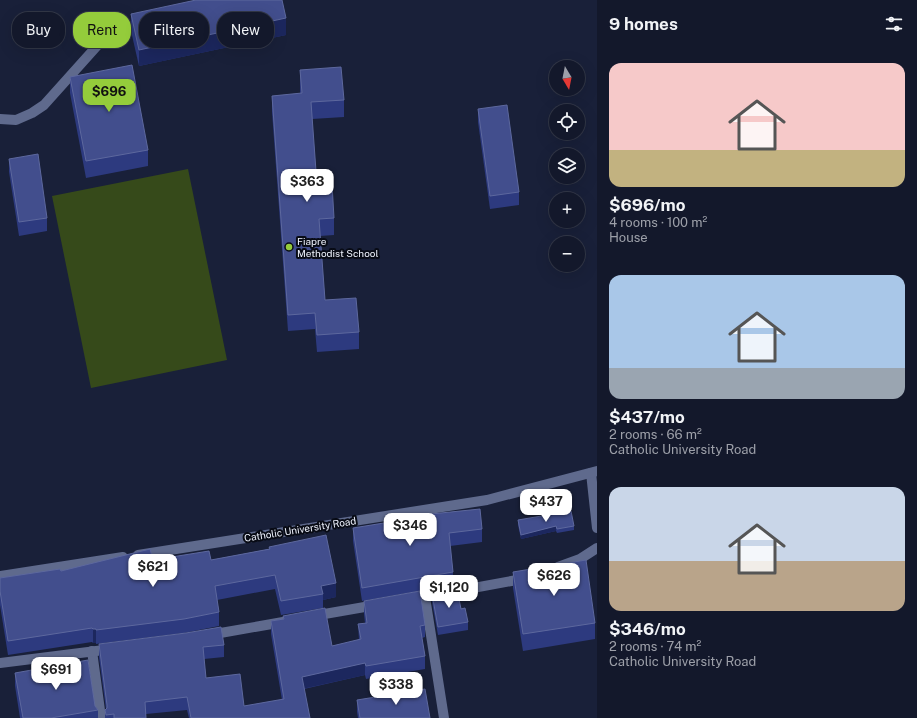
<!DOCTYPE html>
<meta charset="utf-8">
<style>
:root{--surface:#13182b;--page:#202537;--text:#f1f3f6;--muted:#9da0a9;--line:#323747;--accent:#94cc3b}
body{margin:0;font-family:"Public Sans",sans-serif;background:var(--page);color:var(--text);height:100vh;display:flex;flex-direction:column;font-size:15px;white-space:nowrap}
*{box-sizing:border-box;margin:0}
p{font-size:13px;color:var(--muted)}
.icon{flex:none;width:22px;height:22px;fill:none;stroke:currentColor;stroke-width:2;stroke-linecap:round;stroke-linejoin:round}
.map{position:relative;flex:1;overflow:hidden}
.sheet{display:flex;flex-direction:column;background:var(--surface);width:320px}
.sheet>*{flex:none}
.guide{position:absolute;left:12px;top:12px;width:380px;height:36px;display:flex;gap:8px}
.needle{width:26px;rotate:170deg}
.controls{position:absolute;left:549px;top:60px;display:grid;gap:8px}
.controls a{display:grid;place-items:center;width:36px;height:36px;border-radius:50%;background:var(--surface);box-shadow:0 4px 16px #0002,0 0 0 1px var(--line);font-size:20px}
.price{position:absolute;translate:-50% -34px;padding:0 9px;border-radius:8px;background:#fff;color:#222;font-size:13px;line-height:26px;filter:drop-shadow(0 1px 2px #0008)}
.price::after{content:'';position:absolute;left:50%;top:24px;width:12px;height:9px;margin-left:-6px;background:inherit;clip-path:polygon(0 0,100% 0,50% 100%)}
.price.on{background:var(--accent);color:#111}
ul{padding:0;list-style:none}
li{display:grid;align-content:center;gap:8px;height:212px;padding:0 12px}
li span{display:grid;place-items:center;height:124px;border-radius:12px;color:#555}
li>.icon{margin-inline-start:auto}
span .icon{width:72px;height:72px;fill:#fffc;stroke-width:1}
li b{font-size:17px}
h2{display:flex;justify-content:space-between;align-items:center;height:48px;padding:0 12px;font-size:17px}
.tag{padding:0 14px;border-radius:16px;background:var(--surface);box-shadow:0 4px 16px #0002,0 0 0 1px var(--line);font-size:14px;line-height:36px}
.tag.on{background:var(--accent);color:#111}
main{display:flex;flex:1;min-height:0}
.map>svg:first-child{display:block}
.green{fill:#364a1a}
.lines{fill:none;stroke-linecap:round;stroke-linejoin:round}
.minor{stroke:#5f6a8d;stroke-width:10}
.wall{fill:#2d3a7f}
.shaded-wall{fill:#1c275e}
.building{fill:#424e8d;stroke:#5d689e}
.poi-dot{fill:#94cc3b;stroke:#080b15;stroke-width:1.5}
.labels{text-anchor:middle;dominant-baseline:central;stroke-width:4;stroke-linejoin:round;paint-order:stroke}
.poi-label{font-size:10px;fill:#eff3fd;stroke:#080b15;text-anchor:start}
.street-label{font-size:10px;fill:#eff3fd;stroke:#080b15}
</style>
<main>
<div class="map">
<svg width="597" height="718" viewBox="0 0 597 718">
<rect width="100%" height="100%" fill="#192039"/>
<!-- green -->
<path class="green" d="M 188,169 L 227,360 L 91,388 L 52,196 Z"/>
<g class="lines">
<!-- minor -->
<g class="minor">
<path d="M 0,119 L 16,120 L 32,113 L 44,105 L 105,37"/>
<path d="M 591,473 L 597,528"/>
<path d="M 138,555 L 487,500 L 597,471"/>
<path d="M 558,567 L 580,559 L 597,548"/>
<path d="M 0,576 L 123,557"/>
<path d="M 425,597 L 444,718"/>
<path d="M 408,600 L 517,580 L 525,578"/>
<path d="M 313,616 L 376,605"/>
<path d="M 209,635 L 283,622"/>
<path d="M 92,651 L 101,718"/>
<path d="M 0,663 L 112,649"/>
</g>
</g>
<!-- wall -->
<g class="wall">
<path d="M 131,14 L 286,35 L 139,66 L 131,31 Z"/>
<path d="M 300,70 L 344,100 L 344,117 L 312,119 L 317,185 L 334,218 L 334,235 L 320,236 L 325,300 L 359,332 L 359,349 L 317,352 L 315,329 L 288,331 L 272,112 L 272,96 L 300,94 Z"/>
<path d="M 70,77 L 148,150 L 148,166 L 86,178 L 70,93 Z"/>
<path d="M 478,109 L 519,192 L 519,205 L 490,209 L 478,122 Z"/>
<path d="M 9,159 L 47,218 L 47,231 L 19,236 L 9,172 Z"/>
<path d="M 518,520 L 574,526 L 574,530 L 557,533 L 556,531 L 521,539 L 518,525 Z"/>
<path d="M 353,528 L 482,529 L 482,542 L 450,546 L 453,572 L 453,585 L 362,601 L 353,541 Z"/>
<path d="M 269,547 L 336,597 L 323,600 L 323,608 L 281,615 L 275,589 L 217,600 L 219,612 L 219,626 L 184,633 L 96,644 L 96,643 L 93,643 L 92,642 L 8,655 L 0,605 L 0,578 L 153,560 L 211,560 L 269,549 Z"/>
<path d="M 513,572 L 595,623 L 595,639 L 523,651 L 513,588 Z"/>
<path d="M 432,594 L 455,595 L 468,622 L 468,630 L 438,635 L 432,602 Z"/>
<path d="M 364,601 L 425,625 L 425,637 L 422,638 L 425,656 L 425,669 L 366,679 L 365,675 L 304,689 L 310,718 L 189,718 L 187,710 L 146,714 L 146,718 L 105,718 L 105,710 L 106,709 L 99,657 L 99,644 L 224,645 L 224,657 L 204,659 L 206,678 L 244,706 L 282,700 L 271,634 L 271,621 L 283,619 L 283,616 L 332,646 L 359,640 L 358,624 L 365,623 L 364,614 Z"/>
<path d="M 15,673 L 95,706 L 98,710 L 98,718 L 20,718 L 15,686 Z"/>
<path d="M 357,700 L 430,718 L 358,718 L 357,712 Z"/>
</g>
<!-- shaded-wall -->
<g class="shaded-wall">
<path d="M 286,18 L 286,35 L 139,66 L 139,50 Z"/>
<path d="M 556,526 L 556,531 L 521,539 L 521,535 Z"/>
<path d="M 336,583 L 336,597 L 323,600 L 323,594 L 321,586 Z"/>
<rect x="93" y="629" width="3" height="14"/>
<path d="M 365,663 L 365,675 L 302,689 L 302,677 Z"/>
</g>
<!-- building -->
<g class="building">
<path d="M 196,0 L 282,0 L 286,18 L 139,50 L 131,14 Z"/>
<path d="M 132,65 L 148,150 L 86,161 L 70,77 Z"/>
<path d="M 341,67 L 344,100 L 311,102 L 317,185 L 332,184 L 334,218 L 319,219 L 325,300 L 356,298 L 359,332 L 317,335 L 315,313 L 288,315 L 272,96 L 302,93 L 300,70 Z"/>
<path d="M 507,105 L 519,192 L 490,196 L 478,109 Z"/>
<path d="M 38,154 L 47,218 L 19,222 L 9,159 Z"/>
<path d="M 480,509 L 482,529 L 449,533 L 453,572 L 362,588 L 353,528 L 421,517 L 421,515 Z"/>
<path d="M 571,511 L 574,526 L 557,529 L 556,526 L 521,535 L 518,520 Z"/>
<path d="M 326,535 L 336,583 L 321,586 L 323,594 L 281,601 L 275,575 L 215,586 L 219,612 L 184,619 L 96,630 L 96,629 L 93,629 L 92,628 L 8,641 L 0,591 L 0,578 L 60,569 L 61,571 L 150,549 L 153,560 L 209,551 L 211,560 L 270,549 L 269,547 Z"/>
<path d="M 586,560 L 595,623 L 523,634 L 513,572 Z"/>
<path d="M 454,590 L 455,595 L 458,594 L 461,609 L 465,608 L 468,622 L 438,627 L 432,594 Z"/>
<path d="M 420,591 L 425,625 L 420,626 L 425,656 L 366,666 L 365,663 L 302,677 L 310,718 L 191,718 L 187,697 L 145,702 L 146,718 L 114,718 L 114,714 L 106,715 L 105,710 L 107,708 L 107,705 L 99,644 L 186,633 L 221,627 L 224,645 L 203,647 L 206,678 L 240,674 L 244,706 L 284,699 L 271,621 L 284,619 L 283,616 L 325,608 L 332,646 L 361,639 L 358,624 L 367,623 L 364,601 Z"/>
<path d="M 88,660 L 95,706 L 98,710 L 51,718 L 23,718 L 15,673 Z"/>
<path d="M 425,689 L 430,718 L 360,718 L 357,700 Z"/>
</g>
<!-- markers -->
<circle class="poi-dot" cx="289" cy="247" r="4"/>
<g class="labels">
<!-- poi labels -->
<g class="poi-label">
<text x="297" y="241">Fiapre<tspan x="297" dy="12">Methodist School</tspan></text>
</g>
<!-- street labels -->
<g class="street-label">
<text transform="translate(300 529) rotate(-9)">Catholic University Road</text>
</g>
</g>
</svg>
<div class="controls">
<a><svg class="needle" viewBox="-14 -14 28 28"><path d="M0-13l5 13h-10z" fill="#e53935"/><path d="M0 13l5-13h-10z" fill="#9da0a9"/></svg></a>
<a><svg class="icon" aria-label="locate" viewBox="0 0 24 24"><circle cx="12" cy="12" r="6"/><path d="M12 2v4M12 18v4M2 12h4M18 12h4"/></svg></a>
<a><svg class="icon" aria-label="layers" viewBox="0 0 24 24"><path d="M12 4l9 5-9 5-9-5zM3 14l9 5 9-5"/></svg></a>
<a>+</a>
<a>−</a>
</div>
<b class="price on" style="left:109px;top:113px">$696</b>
<b class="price" style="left:307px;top:203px">$363</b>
<b class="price" style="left:546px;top:523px">$437</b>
<b class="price" style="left:410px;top:547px">$346</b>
<b class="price" style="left:153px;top:588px">$621</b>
<b class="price" style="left:554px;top:597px">$626</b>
<b class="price" style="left:449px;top:609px">$1,120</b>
<b class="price" style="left:56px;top:691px">$691</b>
<b class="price" style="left:396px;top:706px">$338</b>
<div class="guide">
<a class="tag">Buy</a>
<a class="tag on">Rent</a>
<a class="tag">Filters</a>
<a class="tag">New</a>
</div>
</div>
<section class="sheet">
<h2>9 homes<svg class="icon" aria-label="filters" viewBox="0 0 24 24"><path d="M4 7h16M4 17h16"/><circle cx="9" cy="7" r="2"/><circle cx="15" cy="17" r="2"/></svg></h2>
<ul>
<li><span style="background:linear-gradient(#f6c9c9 70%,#c2b280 0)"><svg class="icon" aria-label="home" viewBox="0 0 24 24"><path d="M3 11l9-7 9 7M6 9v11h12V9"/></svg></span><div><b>$696/mo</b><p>4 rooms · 100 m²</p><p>House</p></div></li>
<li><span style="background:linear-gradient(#a9c7e8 75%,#9aa5b1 0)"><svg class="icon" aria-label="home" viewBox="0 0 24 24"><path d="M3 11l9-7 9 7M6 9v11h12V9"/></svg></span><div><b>$437/mo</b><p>2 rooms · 66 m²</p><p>Catholic University Road</p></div></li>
<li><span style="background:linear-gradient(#c9d6e8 60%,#b9a48a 0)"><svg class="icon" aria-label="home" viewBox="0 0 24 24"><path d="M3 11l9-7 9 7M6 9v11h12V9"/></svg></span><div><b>$346/mo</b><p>2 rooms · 74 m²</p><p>Catholic University Road</p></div></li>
</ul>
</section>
</main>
